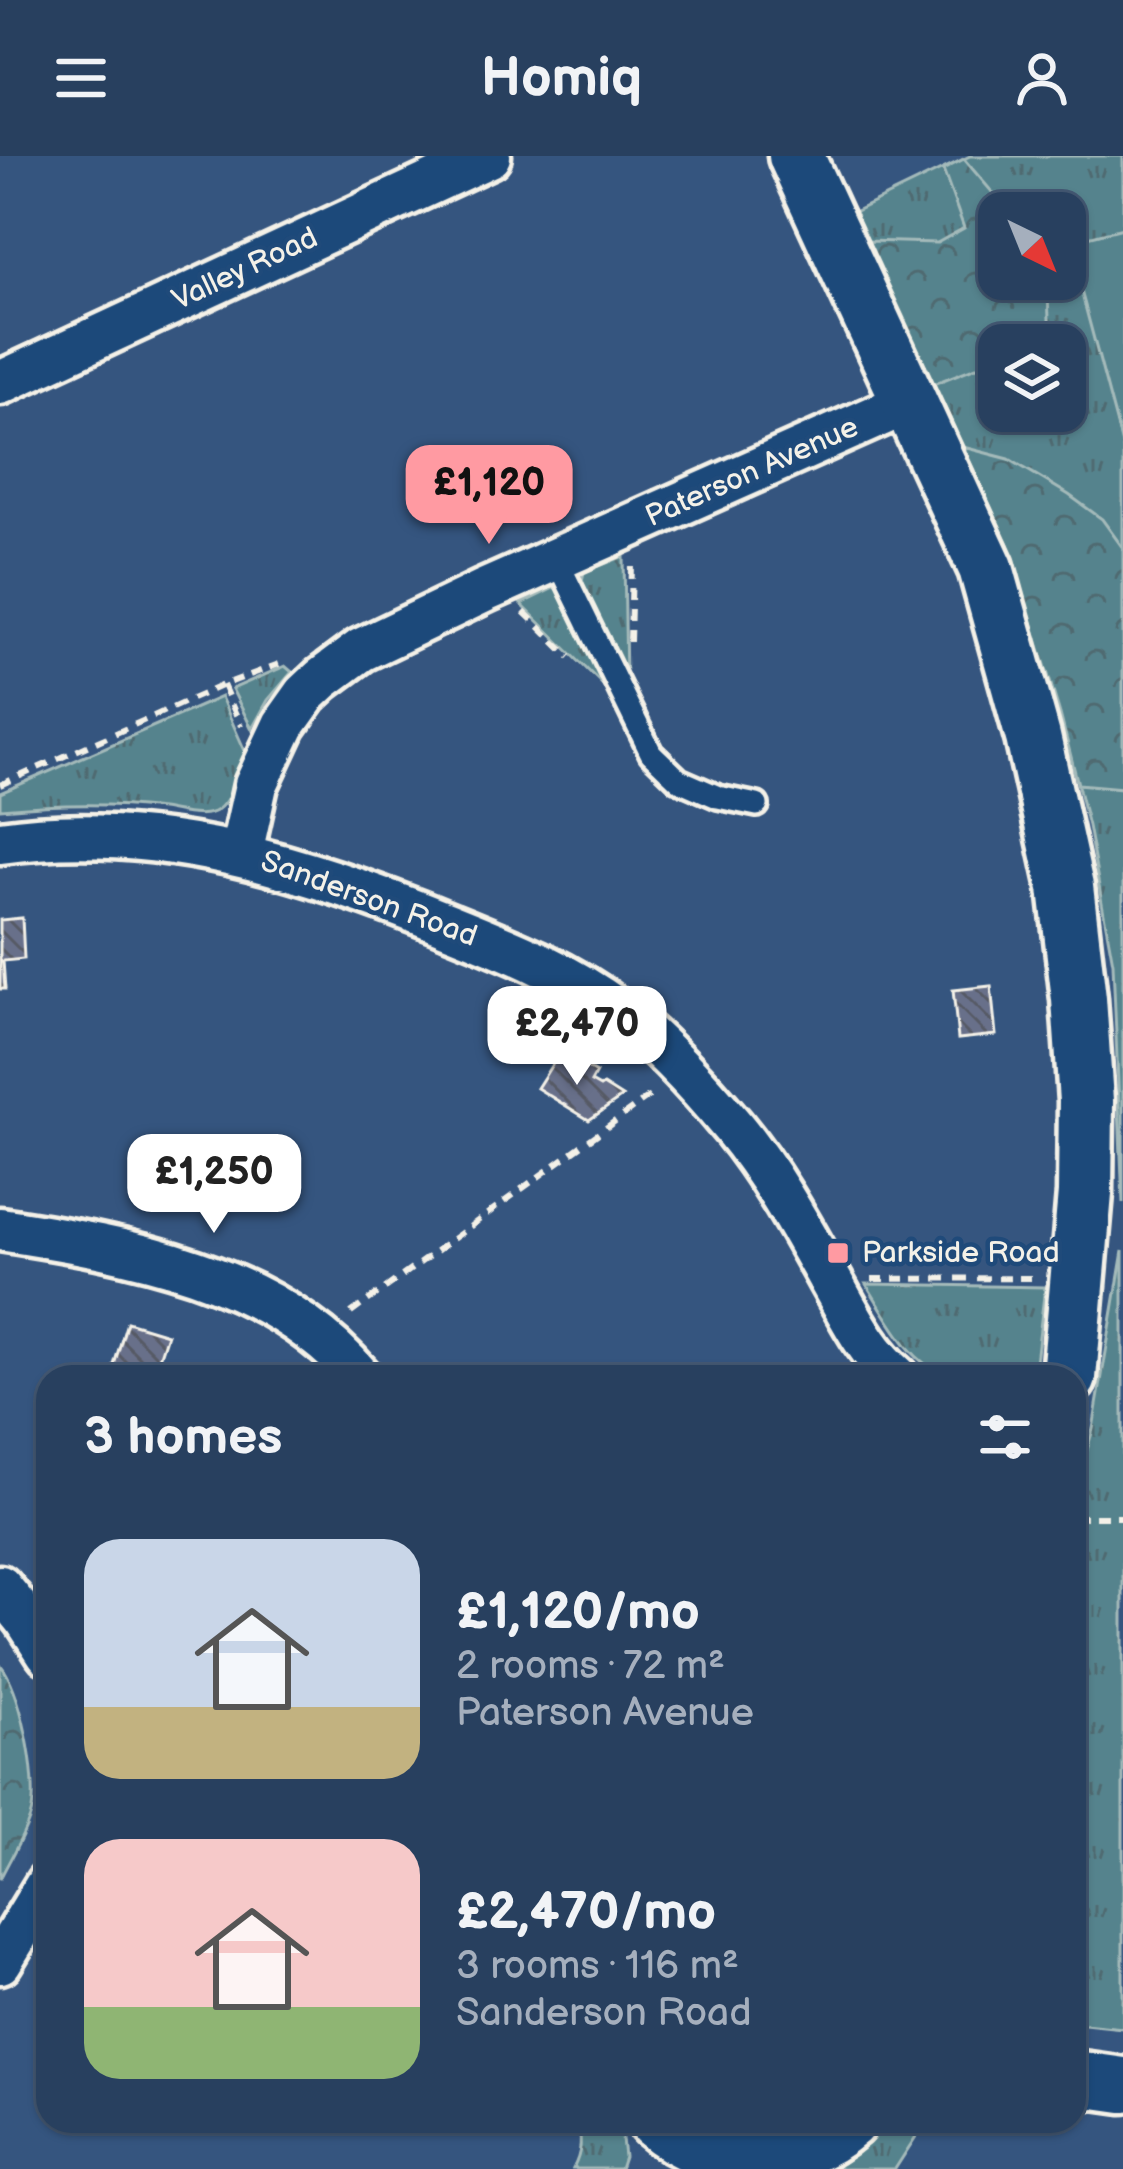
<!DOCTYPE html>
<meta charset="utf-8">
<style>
:root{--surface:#28405f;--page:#344b68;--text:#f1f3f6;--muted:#a5afbd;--line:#445974;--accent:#ff9aa2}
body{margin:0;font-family:"Balsamiq Sans",sans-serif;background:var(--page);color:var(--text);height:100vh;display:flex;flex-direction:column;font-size:45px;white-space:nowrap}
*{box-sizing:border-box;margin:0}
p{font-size:39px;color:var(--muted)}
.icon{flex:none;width:66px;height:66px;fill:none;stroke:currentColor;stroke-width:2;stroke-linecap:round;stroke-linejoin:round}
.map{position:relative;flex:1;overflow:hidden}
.drawer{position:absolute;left:36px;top:1209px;width:1050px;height:768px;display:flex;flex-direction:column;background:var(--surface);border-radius:36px;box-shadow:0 3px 9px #0004,0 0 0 3px var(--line)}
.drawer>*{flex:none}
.needle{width:78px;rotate:137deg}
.controls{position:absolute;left:978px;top:36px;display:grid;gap:24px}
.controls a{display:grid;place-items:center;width:108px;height:108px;border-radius:24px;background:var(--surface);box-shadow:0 3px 9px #0004,0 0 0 3px var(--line);font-size:60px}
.price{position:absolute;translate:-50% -102px;padding:0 27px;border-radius:24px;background:#fff;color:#222;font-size:39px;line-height:78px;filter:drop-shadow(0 3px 6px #0008)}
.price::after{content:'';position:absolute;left:50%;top:72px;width:36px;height:27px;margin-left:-18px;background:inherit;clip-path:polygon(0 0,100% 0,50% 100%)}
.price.on{background:var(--accent);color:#111}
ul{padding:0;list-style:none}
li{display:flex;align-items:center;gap:36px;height:300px;padding:0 48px}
li span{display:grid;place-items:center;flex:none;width:336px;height:240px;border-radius:36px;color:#555}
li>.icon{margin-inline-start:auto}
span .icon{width:144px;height:144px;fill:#fffc;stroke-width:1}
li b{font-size:51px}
h2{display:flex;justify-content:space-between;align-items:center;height:144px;padding:0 48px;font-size:51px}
header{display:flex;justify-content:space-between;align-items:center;height:156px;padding:0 48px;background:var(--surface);font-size:54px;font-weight:600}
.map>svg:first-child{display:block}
.grass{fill:url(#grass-tufts);stroke:#a4baba;stroke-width:3;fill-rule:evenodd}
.forest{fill:url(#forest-crowns);stroke:#a4baba;stroke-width:3}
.garden{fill:#54838d;stroke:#a4baba;stroke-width:3}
.building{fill:url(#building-back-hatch);stroke:#f4f1e8;stroke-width:3}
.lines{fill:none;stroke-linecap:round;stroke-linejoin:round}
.service-casing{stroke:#f4f1e8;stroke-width:30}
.minor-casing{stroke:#f4f1e8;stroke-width:51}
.tertiary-casing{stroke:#f4f1e8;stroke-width:63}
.path{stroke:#f4f1e8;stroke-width:6;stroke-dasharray:12 9;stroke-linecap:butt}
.service{stroke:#1f4a7a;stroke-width:21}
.minor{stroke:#1f4a7a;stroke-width:42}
.tertiary{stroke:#1f4a7a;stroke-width:54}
.poi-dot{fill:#ff9aa2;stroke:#1f4a7a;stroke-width:4.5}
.labels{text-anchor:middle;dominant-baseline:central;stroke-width:9;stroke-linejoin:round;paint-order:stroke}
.street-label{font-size:30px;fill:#f4f1e8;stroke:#1f4a7a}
.poi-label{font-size:30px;fill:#f4f1e8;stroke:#1f4a7a;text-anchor:start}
</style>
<header><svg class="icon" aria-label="menu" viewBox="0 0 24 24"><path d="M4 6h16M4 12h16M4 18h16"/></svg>Homiq<svg class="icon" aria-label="person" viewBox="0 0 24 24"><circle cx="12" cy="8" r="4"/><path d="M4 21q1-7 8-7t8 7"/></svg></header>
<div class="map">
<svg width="1123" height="2013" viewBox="0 0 1123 2013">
<defs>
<pattern id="grass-tufts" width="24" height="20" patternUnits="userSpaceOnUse" patternTransform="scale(3)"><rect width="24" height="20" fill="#54838d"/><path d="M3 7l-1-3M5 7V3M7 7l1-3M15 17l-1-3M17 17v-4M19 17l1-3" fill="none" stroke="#506b71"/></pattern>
<pattern id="forest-crowns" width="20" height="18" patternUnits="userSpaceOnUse" patternTransform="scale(3)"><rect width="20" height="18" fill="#54838d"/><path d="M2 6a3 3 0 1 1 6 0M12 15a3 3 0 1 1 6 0" fill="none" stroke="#506b71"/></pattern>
<pattern id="building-back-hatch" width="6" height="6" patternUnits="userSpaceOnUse" patternTransform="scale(3)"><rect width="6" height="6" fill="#676f8a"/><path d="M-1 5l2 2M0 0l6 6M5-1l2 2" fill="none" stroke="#565a65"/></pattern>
</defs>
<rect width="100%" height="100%" fill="#35557f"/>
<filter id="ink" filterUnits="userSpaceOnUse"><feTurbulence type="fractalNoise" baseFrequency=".00833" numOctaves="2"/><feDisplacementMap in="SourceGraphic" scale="24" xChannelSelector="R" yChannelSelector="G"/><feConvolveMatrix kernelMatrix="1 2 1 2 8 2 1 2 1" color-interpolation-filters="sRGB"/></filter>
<g filter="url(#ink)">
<!-- grass -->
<g class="grass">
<path d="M 970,0 L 1123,0 L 1123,1047 L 1113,807 L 1088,670 L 1060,558 L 1008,388 L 854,56 ZM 999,57 L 1065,57 L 1065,123 L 999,123 ZM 999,189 L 1065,189 L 1065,255 L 999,255 Z"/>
<path d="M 624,400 L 626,527 L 582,425 L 584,416 Z"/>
<path d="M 558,430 L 614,540 L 521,448 Z"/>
<path d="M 285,510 L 292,516 L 268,544 L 252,573 L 232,533 Z"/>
<path d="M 221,541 L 245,595 C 238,613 233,643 217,654 C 203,664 177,655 161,653 C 107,646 54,648 0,653 L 0,637 Z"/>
<path d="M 1123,1095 L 1123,1872 L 1074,1867 L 1074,1340 L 1093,1273 Z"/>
<path d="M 866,1128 L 1045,1131 L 1036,1206 L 1032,1221 C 1011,1221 963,1226 946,1220 C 908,1206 887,1160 866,1128 Z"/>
<path d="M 577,1965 L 620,1965 L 624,2001 L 620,2013 L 573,2013 C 582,1996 582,1983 577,1965 Z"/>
<path d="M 878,1965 L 926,1965 L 895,2013 L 834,2013 L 846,2004 Z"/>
</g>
<!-- forest -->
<g class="forest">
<path d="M 964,3 L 1010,57 L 999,57 L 999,123 L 1041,123 L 1048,137 L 1050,189 L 999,189 L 999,213 L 976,211 L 933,228 L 867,85 L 937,87 L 964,72 L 943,14 Z"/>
<path d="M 963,291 L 1009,303 L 1069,339 L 1102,363 L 1123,392 L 1123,632 L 1078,628 L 1060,558 L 1008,388 Z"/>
<path d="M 0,1508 C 21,1533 38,1621 32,1654 C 28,1674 9,1704 0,1723 Z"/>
</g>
<!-- garden -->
<path class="garden" d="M 1123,72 L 1123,292 L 1068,86 Z"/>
<!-- building -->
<g class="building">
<path d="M 524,318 L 539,351 L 498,370 L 483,337 Z"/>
<path d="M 22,762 L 24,803 L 3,805 L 5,833 L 0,833 L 0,764 Z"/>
<path d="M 991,830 L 996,879 L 958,883 L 953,834 Z"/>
<path d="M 560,896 L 596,917 L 591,926 L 600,931 L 603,929 L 622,941 L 589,964 L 537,932 Z"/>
<path d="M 127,1166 L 167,1178 L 153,1221 L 114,1209 Z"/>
</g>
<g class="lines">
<defs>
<path id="service" d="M 557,404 L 651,597 L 679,624 L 718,641 L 757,649"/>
<g id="minor">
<path d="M 0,227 L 489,0"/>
<path d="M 0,686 C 155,663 307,711 449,769 C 509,793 567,816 618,855 C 661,888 699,930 733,971 C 771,1017 801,1072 830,1124 C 850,1159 866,1195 897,1221"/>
<path d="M 241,697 L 256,629 L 284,569 L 306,538 L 322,523 L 361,494 L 484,435 L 909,246"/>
<path d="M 0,1073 C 129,1093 271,1117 360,1221"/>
<path d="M 0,1431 L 26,1463 L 48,1497"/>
<path d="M 0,1806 L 48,1727"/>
</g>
<g id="tertiary">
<path d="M 796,0 L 986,412 L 1033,581 L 1066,731 L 1079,843 L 1086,945 L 1085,1037 L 1069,1221"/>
<path d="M 1074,1922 L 1123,1929"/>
<path d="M 655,1965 C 709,2013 795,2013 849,1965"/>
</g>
</defs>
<!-- service casing -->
<use href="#service" class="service-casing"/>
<!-- minor casing -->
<use href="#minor" class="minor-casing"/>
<!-- tertiary casing -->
<use href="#tertiary" class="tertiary-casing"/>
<!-- path -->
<g class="path">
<path d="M 524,456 L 570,501"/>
<path d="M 630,486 L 632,409"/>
<path d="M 223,529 L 241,570"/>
<path d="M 0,629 L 223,529 L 279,508"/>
<path d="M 872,1123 L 1033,1122"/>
<path d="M 351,1157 L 651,939"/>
<path d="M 1074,1361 L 1123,1361"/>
</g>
<!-- service -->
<use href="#service" class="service"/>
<!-- minor -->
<use href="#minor" class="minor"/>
<!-- tertiary -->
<use href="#tertiary" class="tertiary"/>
</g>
</g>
<!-- markers -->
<rect class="poi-dot" x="826" y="1085" width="24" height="24" rx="6"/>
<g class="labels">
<!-- street labels -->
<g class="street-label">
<text transform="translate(245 113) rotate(-25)">Valley Road</text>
<text transform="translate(752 316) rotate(-24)">Paterson Avenue</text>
<text transform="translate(369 743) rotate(20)">Sanderson Road</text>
</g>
<!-- poi labels -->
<g class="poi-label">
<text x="862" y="1097">Parkside Road</text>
</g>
</g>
</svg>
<div class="controls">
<a><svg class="needle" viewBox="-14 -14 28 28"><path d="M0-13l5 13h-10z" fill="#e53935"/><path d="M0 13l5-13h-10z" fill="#a5afbd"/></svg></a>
<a><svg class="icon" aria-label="layers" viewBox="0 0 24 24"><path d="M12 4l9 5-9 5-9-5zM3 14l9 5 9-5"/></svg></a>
</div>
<b class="price on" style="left:489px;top:391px">£1,120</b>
<b class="price" style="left:577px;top:932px">£2,470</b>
<b class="price" style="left:214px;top:1080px">£1,250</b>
<section class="drawer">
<h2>3 homes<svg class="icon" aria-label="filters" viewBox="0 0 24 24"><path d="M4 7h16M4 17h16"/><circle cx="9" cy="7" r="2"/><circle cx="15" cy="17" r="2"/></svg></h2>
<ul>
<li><span style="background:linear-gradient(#c9d6e8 70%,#c2b280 0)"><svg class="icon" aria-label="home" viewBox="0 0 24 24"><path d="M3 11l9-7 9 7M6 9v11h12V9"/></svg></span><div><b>£1,120/mo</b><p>2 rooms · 72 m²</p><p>Paterson Avenue</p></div></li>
<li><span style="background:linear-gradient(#f6c9c9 70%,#8fb573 0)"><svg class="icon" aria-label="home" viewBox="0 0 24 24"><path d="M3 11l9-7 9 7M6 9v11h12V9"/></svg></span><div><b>£2,470/mo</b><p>3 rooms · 116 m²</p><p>Sanderson Road</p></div></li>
</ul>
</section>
</div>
